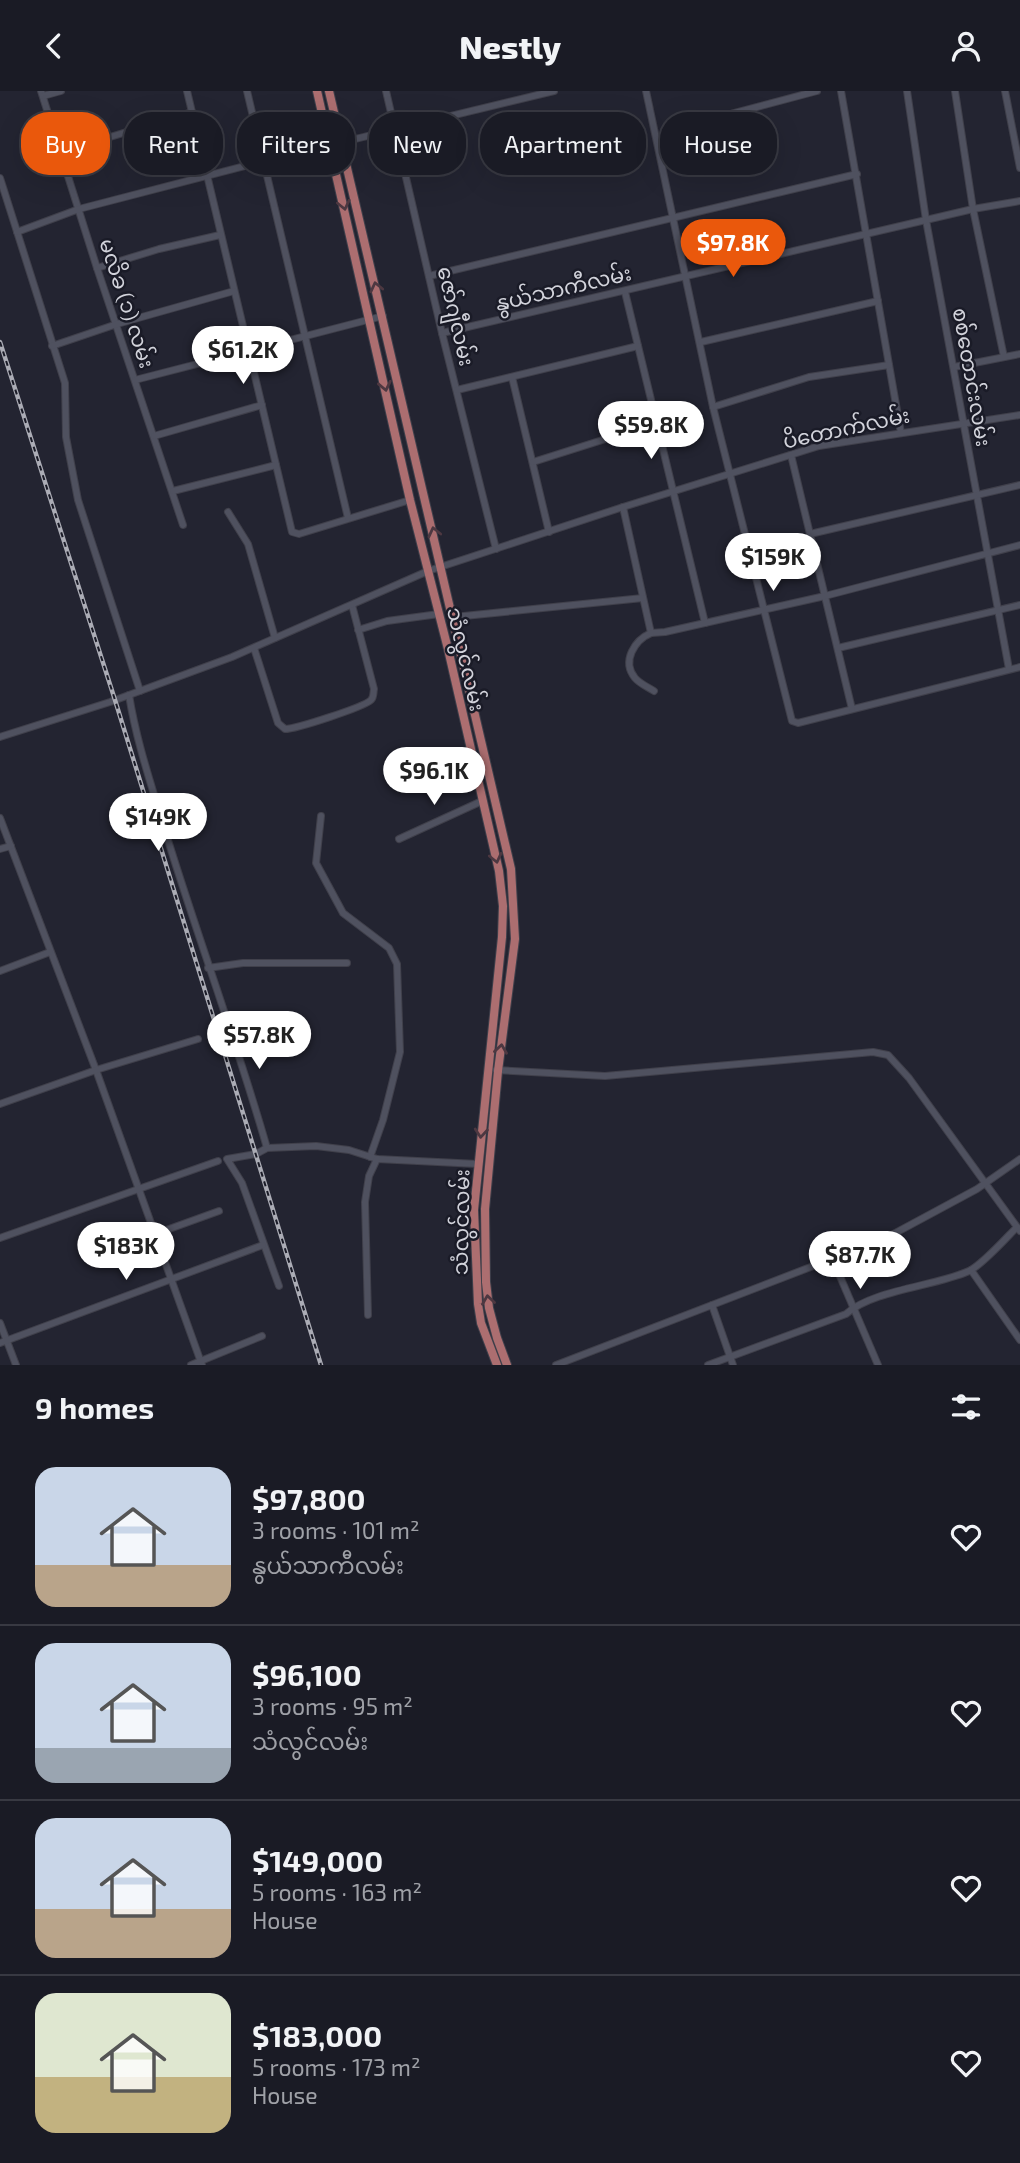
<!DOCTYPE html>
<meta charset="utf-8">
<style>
:root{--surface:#1a1b25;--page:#23242d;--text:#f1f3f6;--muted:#9fa1a7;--line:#383942;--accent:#ea580c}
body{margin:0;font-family:"Exo 2","Noto Sans Myanmar",sans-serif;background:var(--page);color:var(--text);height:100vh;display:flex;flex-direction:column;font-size:26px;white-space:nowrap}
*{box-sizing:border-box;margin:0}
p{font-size:23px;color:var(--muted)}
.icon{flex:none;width:38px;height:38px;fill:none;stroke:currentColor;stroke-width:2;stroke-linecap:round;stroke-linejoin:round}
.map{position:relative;height:1274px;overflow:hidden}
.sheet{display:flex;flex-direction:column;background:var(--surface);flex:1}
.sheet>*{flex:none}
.banner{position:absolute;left:21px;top:21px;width:978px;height:63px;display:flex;gap:14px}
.price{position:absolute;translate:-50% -60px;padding:0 16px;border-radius:24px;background:#fff;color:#222;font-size:23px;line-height:46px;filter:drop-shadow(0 2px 4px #0008)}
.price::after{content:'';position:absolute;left:50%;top:42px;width:21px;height:16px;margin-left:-10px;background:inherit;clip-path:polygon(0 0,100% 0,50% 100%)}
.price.active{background:var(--accent);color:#fff}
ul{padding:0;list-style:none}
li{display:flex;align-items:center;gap:21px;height:175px;padding:0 35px}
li+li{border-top:2px solid var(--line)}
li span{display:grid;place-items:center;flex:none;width:196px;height:140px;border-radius:21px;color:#555}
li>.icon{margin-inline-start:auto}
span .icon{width:84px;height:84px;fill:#fffc;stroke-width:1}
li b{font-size:30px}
h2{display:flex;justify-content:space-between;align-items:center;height:84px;padding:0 35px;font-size:30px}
.chip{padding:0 24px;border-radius:28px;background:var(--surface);box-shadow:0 7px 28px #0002,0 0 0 2px var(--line);font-size:24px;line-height:63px}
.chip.active{background:var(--accent);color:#fff}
header{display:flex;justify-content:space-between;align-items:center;height:91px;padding:0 35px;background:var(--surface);font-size:32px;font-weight:800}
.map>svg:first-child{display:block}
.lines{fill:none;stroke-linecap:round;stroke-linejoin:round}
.minor-casing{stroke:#40404b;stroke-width:8}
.major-casing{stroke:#40404b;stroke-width:10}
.minor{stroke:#4f515f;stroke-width:6}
.major{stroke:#ac6e70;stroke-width:8}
.rail-casing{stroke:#abacb5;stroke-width:4.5}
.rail{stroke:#1a1b27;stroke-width:2;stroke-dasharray:5;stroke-linecap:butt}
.oneway{stroke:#4d3841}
.labels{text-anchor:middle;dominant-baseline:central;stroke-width:5;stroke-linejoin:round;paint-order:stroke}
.street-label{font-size:21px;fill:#d2d3db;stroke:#1a1b27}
</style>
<header><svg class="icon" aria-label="back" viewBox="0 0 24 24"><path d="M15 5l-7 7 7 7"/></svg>Nestly<svg class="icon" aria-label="person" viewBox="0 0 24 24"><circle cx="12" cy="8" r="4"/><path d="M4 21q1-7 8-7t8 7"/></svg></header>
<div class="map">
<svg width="1020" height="1274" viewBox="0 0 1020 1274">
<rect width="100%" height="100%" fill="#232431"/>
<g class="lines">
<defs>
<g id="minor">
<path d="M 41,0 L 97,177 L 183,434"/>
<path d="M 187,0 L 292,441 L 299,443 L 410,409"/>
<path d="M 247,0 L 348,427"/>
<path d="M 386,0 L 442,242 L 496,458"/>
<path d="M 646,0 L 713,316 L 792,630 L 798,632 L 1020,576"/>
<path d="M 841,0 L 901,342"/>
<path d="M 907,0 L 926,129 L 1009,578"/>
<path d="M 955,0 L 973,118 L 1004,266"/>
<path d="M 1005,0 L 1020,77"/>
<path d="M 43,5 L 61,0"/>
<path d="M 657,49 L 681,36 L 817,0"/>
<path d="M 61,61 L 192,21"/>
<path d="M 0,87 L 65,292 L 66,346 L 78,409 L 140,600"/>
<path d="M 17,141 L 79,118 L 264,70 L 554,0"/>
<path d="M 97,177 L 159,158 L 220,144"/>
<path d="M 429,185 L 857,83"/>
<path d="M 625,201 L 705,532"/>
<path d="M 442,242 L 973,118 L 1020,110"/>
<path d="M 701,251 L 878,210"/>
<path d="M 52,255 L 117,233 L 234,200"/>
<path d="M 954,276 L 1020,263"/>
<path d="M 512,286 L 549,441"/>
<path d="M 135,289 L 383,225"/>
<path d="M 457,299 L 638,255"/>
<path d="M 713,316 L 809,286 L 889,274"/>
<path d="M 154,345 L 262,314"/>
<path d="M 791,364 L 852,618"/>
<path d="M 533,371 L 656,332"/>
<path d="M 173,400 L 276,374"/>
<path d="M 623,416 L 651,542 L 665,541 L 825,505 L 1020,454"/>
<path d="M 228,421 L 248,453 L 275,547"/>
<path d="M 810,443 L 1020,394"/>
<path d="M 454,526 L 643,507"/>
<path d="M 358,539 L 387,530 L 439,523"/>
<path d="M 651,542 C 635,549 621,570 635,587 C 640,593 648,596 654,600"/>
<path d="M 254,557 L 278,632 L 285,638 C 296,638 364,616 371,609 C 374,606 373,603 374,598 L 352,514"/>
<path d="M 838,557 L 1020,514"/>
<path d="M 129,604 C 136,648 150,690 163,733 C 196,842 236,948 267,1057"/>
<path d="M 0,646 L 110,611 L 232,566 L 428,480 L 623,416 L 819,355 L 1020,324"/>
<path d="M 321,725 L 316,772 L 343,822 L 389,857 L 397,873 L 400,961 L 383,1029 L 370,1066"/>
<path d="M 0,727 L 96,979 L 202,1274"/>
<path d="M 399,748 L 482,710"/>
<path d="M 0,758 L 11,755"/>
<path d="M 208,877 L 243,872 L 347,872"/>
<path d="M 0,880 L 50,861"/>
<path d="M 496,979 L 605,985 L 873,961 L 888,964 L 909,987 L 1020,1140"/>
<path d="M 0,1013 L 96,979 L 198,948"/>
<path d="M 0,1147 L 218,1070"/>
<path d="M 122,1155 L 219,1120"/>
<path d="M 833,1169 L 878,1274"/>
<path d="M 971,1179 L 1020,1249"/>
<path d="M 279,1195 L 242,1092 L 227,1068 L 256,1063 L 267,1057 L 316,1055 L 349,1059 L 377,1068 L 478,1073"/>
<path d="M 712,1214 L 733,1274"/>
<path d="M 368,1224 L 365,1111 L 369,1085 L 377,1068"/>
<path d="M 0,1232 L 16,1274"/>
<path d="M 0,1252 L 263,1154"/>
<path d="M 191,1274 L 262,1245"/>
<path d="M 556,1274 L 886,1147 L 977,1098 L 1020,1068"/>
<path d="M 708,1274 L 846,1223 C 872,1199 936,1195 969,1180 C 982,1174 1006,1147 1017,1136"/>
</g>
<g id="major">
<path d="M 317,0 L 410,409 L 448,558 L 499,780 L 503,815 L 502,846 L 474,1119 L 478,1213 L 481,1232 L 497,1274"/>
<path d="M 329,0 L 511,778 L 515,848 L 498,980 L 485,1118 L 486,1191 L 489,1217 L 497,1247 L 507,1274"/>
</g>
</defs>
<!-- minor casing -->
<use href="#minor" class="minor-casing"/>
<!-- major casing -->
<use href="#major" class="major-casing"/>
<!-- minor -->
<use href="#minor" class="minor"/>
<!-- major -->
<use href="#major" class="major"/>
<defs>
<path id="rail" d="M 0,251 L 115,609 L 321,1274"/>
</defs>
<!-- rail casing -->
<use href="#rail" class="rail-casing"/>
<!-- rail -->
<use href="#rail" class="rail"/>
</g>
<!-- one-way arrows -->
<defs><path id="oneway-chevron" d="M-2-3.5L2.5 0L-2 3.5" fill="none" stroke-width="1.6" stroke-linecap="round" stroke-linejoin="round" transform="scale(1.75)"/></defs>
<g class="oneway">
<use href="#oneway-chevron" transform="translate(344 114) rotate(77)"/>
<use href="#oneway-chevron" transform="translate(376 196) rotate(-103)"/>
<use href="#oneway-chevron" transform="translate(385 295) rotate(78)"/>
<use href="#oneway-chevron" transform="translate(434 441) rotate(-103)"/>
<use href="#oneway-chevron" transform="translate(496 767) rotate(77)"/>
<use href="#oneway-chevron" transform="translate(501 958) rotate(-82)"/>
<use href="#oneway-chevron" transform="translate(481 1042) rotate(95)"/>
<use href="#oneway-chevron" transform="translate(488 1209) rotate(-98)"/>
</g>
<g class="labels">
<!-- street labels -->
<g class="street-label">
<text transform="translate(563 196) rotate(-13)">နွယ်သာကီလမ်း</text>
<text transform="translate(128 212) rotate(72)">မလိခ (၁) လမ်း</text>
<text transform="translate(457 225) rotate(77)">ဇော်ဂျီလမ်း</text>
<text transform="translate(973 286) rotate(80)">စစ်တောင်းလမ်း</text>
<text transform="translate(846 336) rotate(-12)">ပိတောက်လမ်း</text>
<text transform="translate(467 568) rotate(77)">သံလွင်လမ်း</text>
<text transform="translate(460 1131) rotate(-89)">သံလွင်လမ်း</text>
</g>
</g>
</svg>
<b class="price active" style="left:733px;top:188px">$97.8K</b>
<b class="price" style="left:243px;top:295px">$61.2K</b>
<b class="price" style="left:651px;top:370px">$59.8K</b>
<b class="price" style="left:773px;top:502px">$159K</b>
<b class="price" style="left:434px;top:716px">$96.1K</b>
<b class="price" style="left:158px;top:762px">$149K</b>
<b class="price" style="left:259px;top:980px">$57.8K</b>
<b class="price" style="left:126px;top:1191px">$183K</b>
<b class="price" style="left:860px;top:1200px">$87.7K</b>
<div class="banner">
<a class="chip active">Buy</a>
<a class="chip">Rent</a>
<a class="chip">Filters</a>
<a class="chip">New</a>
<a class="chip">Apartment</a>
<a class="chip">House</a>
</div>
</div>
<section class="sheet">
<h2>9 homes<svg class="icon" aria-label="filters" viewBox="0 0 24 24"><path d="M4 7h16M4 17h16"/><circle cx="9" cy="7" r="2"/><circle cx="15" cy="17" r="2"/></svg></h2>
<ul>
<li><span style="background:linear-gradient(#c9d6e8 70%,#b9a48a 0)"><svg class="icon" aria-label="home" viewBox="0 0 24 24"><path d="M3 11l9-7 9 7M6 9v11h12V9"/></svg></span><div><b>$97,800</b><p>3 rooms · 101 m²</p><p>နွယ်သာကီလမ်း</p></div><svg class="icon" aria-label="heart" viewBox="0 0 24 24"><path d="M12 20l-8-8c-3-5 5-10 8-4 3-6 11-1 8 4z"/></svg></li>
<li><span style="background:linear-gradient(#c9d6e8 75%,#9aa5b1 0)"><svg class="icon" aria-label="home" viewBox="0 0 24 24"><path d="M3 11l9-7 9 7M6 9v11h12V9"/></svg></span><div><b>$96,100</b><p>3 rooms · 95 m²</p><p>သံလွင်လမ်း</p></div><svg class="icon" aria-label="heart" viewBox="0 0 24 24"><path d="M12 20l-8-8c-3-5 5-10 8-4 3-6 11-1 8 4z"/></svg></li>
<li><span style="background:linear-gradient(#c9d6e8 65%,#b9a48a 0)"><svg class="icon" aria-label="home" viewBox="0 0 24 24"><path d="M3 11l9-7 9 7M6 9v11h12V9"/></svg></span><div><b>$149,000</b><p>5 rooms · 163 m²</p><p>House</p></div><svg class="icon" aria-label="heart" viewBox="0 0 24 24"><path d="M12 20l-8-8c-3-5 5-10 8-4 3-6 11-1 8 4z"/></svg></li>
<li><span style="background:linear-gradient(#dfe7d0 60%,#c2b280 0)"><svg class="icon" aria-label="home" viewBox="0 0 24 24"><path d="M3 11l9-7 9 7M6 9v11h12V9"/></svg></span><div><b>$183,000</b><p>5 rooms · 173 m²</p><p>House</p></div><svg class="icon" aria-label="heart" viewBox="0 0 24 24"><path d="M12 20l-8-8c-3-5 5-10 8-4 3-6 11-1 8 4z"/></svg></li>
</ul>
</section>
